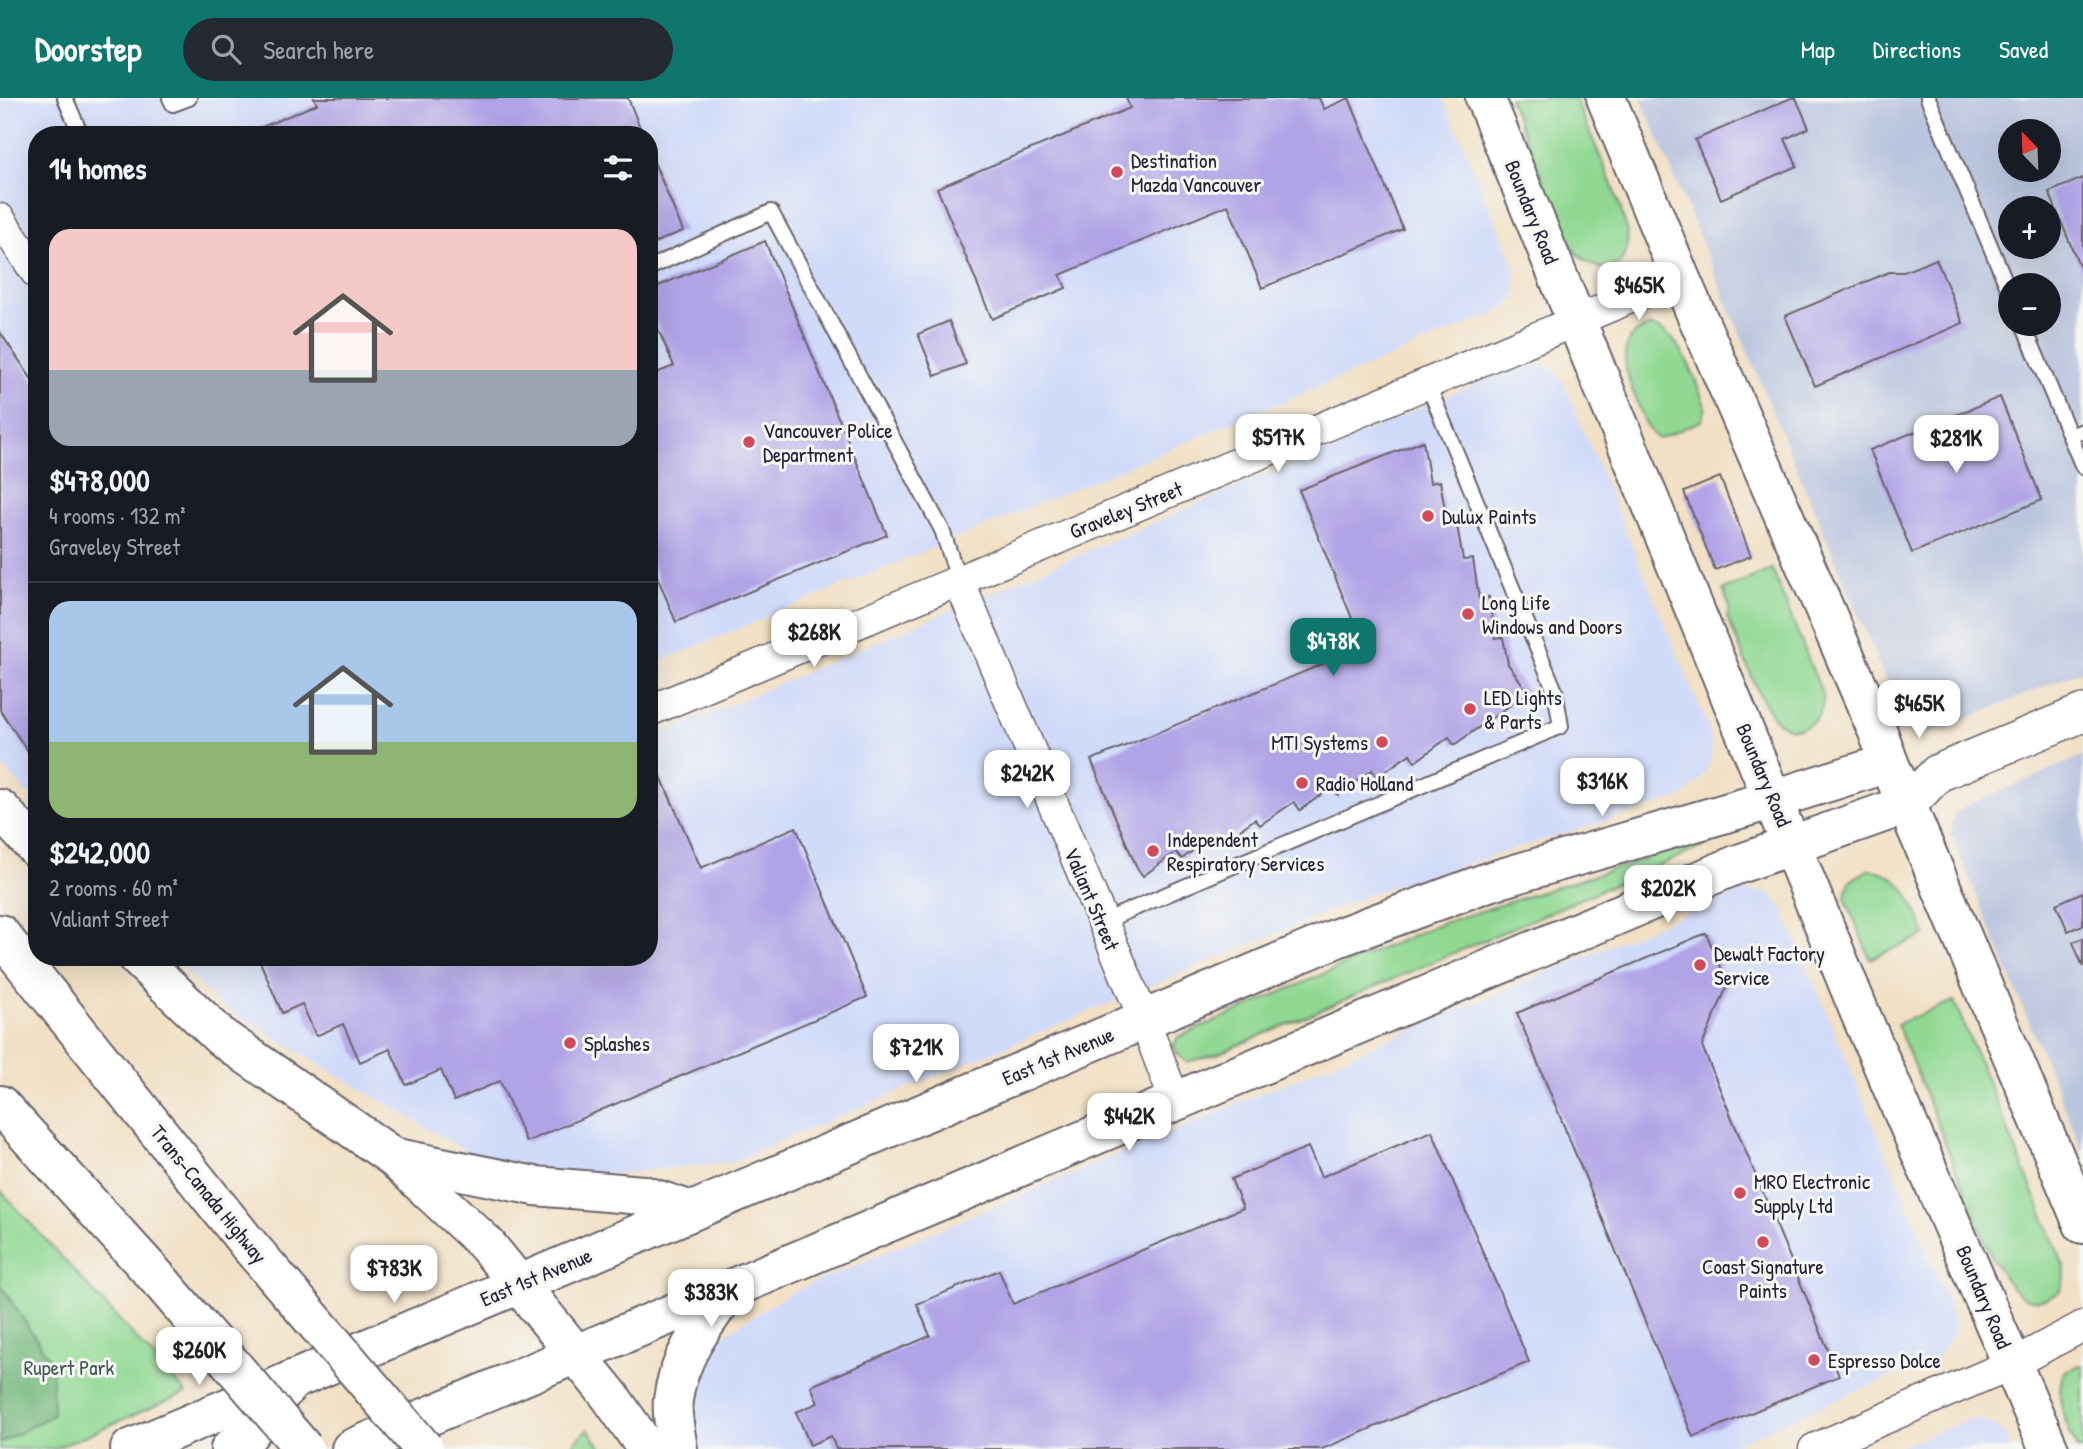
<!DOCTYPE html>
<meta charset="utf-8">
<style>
:root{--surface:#171b24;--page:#242831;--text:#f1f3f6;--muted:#9ea1a6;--line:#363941;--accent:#0f766e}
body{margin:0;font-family:"Patrick Hand",sans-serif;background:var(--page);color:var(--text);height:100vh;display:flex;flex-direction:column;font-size:26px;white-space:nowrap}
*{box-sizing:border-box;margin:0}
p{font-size:23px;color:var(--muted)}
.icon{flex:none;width:38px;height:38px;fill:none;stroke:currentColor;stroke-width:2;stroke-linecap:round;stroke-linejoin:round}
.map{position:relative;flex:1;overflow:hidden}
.side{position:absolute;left:28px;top:28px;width:630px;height:840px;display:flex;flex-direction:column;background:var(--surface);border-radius:28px;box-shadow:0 7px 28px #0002}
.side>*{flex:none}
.needle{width:46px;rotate:337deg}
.fabs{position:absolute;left:1998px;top:21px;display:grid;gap:14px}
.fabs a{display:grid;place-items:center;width:63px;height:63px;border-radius:50%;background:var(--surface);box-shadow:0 7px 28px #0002;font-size:35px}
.price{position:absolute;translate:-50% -60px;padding:0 16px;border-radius:14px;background:#fff;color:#222;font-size:23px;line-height:46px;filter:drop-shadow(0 2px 4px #0008)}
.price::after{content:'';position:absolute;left:50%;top:42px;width:21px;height:16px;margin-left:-10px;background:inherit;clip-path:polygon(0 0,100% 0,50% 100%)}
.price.active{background:var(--accent);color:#fff}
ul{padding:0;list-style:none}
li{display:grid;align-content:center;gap:14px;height:371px;padding:0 21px}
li+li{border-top:2px solid var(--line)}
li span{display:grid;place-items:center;height:217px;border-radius:21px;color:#555}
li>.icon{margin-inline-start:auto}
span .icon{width:126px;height:126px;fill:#fffc;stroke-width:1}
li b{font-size:30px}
h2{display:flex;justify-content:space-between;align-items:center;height:84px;padding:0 21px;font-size:30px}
header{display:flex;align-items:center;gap:42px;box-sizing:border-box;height:98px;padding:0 35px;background:var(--accent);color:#fff}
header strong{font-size:33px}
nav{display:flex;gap:38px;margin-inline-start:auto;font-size:24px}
.search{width:490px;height:63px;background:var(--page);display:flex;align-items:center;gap:18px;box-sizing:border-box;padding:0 24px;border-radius:38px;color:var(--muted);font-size:26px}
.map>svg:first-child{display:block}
.built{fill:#d0daf9}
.industrial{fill:#bac4de;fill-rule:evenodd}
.green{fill:#90d892;stroke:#597d66;stroke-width:2}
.forest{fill:#74b87c;stroke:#4b6d5c;stroke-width:2}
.building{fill:#b0a3e6}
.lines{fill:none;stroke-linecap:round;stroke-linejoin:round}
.service-casing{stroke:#6a646b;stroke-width:18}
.minor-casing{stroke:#6a646b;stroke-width:33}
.tertiary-casing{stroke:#6a646b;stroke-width:40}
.secondary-casing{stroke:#6a646b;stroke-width:42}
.primary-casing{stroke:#6a646b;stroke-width:42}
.motorway-casing{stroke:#6a646b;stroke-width:42}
.service{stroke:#fff;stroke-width:14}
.minor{stroke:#fff;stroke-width:30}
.tertiary{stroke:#fff;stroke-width:37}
.secondary{stroke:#fff;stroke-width:38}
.primary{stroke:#fff;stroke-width:38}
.motorway{stroke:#fff;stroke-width:38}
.motorway-bridge-casing{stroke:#6a646b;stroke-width:42;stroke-linecap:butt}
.motorway-bridge{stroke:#fff;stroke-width:38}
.poi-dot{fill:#d1495b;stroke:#f6f6f2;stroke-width:2.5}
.labels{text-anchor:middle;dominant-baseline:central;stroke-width:6;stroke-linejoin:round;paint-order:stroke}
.poi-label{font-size:21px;fill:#22223b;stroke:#f6f6f2;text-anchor:start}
.street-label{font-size:21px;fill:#22223b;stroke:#f6f6f2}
.park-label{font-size:21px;fill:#435955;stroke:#f6f6f2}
</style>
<header>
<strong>Doorstep</strong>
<div class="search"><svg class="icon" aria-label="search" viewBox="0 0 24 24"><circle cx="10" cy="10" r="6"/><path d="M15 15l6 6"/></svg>Search here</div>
<nav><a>Map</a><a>Directions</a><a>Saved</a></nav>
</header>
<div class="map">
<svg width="2083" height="1351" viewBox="0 0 2083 1351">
<rect width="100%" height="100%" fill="#f6f6f2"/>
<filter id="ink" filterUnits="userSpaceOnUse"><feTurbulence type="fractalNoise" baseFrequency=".0143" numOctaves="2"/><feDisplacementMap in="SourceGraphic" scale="14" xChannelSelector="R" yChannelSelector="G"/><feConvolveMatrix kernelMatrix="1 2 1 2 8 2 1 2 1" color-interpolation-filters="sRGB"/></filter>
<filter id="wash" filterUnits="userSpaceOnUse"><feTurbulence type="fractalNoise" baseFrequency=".00686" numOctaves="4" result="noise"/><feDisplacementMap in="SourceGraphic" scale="28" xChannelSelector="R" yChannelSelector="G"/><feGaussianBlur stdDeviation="1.57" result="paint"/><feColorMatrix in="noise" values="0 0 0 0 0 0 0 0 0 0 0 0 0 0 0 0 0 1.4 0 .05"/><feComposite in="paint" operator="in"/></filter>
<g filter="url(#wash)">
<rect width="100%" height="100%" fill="#f1e0c4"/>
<!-- built -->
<g class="built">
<path d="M 0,0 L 1443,0 L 1515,169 L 1516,195 L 1514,202 L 1498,214 L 649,568 L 649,37 L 37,37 L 37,706 L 0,666 Z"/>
<path d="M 1524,265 L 1540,265 L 1550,269 L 1561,280 L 1708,629 L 1712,650 L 1709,668 L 1699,683 L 1682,699 L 1372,795 L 731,1064 L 583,1079 L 474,1058 L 215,904 L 175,859 L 649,859 L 649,642 Z"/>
<path d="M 1747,793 L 1764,794 L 1772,797 L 1783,811 L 1951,1210 L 1955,1229 L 1953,1238 L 1937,1259 L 1723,1351 L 701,1351 L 696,1325 L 694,1300 L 697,1273 L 701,1262 L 722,1238 L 792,1194 L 1735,795 Z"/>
<path d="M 1970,1321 L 1984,1322 L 1999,1331 L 2006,1339 L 2011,1351 L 1894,1351 Z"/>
</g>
<!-- industrial -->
<g class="industrial">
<path d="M 1641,0 L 2083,0 L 2083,572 L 1934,635 L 1920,635 L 1914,633 L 1902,621 ZM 2011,33 L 2049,33 L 2049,72 L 2011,72 ZM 2011,110 L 2049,110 L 2049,149 L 2011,149 ZM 2011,187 L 2049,187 L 2049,226 L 2011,226 Z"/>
<path d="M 2083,658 L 2083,1054 L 1951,736 L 1954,718 L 1965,708 Z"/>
</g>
<!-- green -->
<g class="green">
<path d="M 1509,0 L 1575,0 C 1586,29 1633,123 1627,148 C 1618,186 1588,169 1571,149 Z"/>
<path d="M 1651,228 C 1684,237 1694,281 1706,310 L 1701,323 L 1659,341 C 1647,334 1644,321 1639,309 C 1628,281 1609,239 1651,228 Z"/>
<path d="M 1772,471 L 1823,598 C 1825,623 1796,643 1776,622 C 1758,603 1739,545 1727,519 L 1730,510 L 1723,492 Z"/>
<path d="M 1720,737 L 1722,739 L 1721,741 L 1215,957 L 1186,964 L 1177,956 L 1174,946 L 1178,939 L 1434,828 Z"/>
<path d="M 1868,772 C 1903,771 1915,810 1926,837 L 1870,861 L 1845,800 L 1850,783 Z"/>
<path d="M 1954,903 L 2064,1168 L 2065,1178 L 2060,1193 C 2026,1219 2008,1186 1992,1160 L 1897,926 Z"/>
<path d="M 0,1092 L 186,1295 L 54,1351 L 0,1351 Z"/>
<path d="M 2080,1267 L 2083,1268 L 2083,1351 L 2077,1351 C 2068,1329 2052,1297 2065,1273 Z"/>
<path d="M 588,1331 L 602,1351 L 568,1351 Z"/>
</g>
<!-- forest -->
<path class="forest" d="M 0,1186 L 52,1265 L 53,1317 L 0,1345 Z"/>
<g id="blocks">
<!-- building -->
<g class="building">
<path d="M 314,0 L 628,0 L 643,37 L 243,37 L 317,6 Z"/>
<path d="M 1126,0 L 1319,0 L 1324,11 L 1349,0 L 1403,131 L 1262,190 L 1228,107 L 1060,177 L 1066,190 L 992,221 L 937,90 L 1130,10 Z"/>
<path d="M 1791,0 L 1796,0 L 1809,30 L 1785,41 L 1797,68 L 1721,101 L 1695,42 Z"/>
<path d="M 649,52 L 683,133 L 649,147 Z"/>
<path d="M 2083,80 L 2083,177 L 2049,94 Z"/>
<path d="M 765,143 L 887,437 L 676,524 L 649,459 L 649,278 L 674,268 L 649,210 L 649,192 Z"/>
<path d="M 1936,161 L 1963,225 L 1815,288 L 1785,218 L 1889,174 L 1904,174 Z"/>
<path d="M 949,223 L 966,266 L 935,278 L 918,236 Z"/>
<path d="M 0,234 L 37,289 L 37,667 L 0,612 Z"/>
<path d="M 2000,299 L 2042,402 L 1912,455 L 1870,352 Z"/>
<path d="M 1423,343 L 1430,385 L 1440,383 L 1447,423 L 1456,421 L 1463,462 L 1473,461 L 1479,501 L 1489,499 L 1495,540 L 1503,539 L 1508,566 L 1528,594 L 1454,647 L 1449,639 L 1415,664 L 1410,656 L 1377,679 L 1372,672 L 1338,697 L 1332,689 L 1300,712 L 1294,704 L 1260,727 L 1255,721 L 1221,745 L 1215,736 L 1182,761 L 1176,754 L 1143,778 L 1137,770 L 1091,662 L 1364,549 L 1299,392 Z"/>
<path d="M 1720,379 L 1751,458 L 1715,472 L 1684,394 Z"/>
<path d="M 661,679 L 701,770 L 796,729 L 867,899 L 526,1044 L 500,983 L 454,1003 L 441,972 L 406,987 L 390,951 L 360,964 L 343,926 L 316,938 L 302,906 L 282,915 L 258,859 L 649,859 L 649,684 Z"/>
<path d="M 2083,794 L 2083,827 L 2068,833 L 2056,806 Z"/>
<path d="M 1706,835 L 1728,886 L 1702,948 L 1839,1278 L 1693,1339 L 1517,915 Z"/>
<path d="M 2083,840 L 2083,869 L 2073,844 Z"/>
<path d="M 1432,1033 L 1529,1264 L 1322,1351 L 836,1351 L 831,1338 L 810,1347 L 796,1314 L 818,1305 L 811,1288 L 930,1238 L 917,1206 L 999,1172 L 1013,1206 L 1243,1110 L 1231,1081 L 1308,1049 L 1321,1079 Z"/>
</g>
</g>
</g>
<g filter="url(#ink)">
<use href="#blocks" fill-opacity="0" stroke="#6a646b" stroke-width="2"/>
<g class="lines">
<defs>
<g id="service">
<path d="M 65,0 L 81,37"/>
<path d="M 170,0 L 173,6 L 189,0"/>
<path d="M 1928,0 L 2011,197"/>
<path d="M 649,170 L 771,114 L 942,432 L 959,483"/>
<path d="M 2023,226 L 2083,369"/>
<path d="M 2070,338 L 2083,333"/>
<path d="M 1102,824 L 1561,628 L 1555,593 L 1428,287"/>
</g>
<g id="minor">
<path d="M 0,121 L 37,176"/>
<path d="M 959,483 L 1144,921 L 1175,1003"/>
<path d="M 649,613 L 1680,179"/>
<path d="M 1814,1351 L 2012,1266 L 2083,1228"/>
</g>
<path id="tertiary" d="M 1908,706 L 1938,675 L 2083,615"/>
<g id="secondary">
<path d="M 130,1351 L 1337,840 L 1488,784 L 1774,701 L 1889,665"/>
<path d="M 351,1351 L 1736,767 L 1908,706"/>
</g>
<g id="primary">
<path d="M 1485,0 L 1860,915 L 2049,1351"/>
<path d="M 1606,0 L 1680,179 L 1878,634 L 1889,665 L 2083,1126"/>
</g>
<g id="motorway">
<path d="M 0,711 L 37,751"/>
<path d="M 0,836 L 248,1146"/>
<path d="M 137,859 L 221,939 L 393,1059 L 486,1146 L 610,1298 L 647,1351"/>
<path d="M 0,1007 L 161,1184"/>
<path d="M 393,1059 L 535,1088 L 643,1097 L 692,1113"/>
<path d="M 230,1351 L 245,1340 L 292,1282"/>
<path d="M 678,1351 C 676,1336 671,1317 673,1302 C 678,1259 705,1225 729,1192"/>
</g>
</defs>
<!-- service casing -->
<use href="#service" class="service-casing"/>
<!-- minor casing -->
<use href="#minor" class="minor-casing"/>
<!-- tertiary casing -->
<use href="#tertiary" class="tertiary-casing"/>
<!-- secondary casing -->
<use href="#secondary" class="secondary-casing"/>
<!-- primary casing -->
<use href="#primary" class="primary-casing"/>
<!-- motorway casing -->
<use href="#motorway" class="motorway-casing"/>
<!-- service -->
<use href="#service" class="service"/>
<!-- minor -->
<use href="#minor" class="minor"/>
<!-- tertiary -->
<use href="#tertiary" class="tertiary"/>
<!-- secondary -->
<use href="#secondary" class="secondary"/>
<!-- primary -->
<use href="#primary" class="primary"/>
<!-- motorway -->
<use href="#motorway" class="motorway"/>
<defs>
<g id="motorway-bridge">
<path d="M 248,1146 L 424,1351"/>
<path d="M 161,1184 L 304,1351"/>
</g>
</defs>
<!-- motorway-bridge casing -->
<use href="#motorway-bridge" class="motorway-bridge-casing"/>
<!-- motorway-bridge -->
<use href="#motorway-bridge" class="motorway-bridge"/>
</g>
</g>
<!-- markers -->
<g class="poi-dot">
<circle cx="1117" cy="74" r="7"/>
<circle cx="749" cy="344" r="7"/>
<circle cx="1428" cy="418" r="7"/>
<circle cx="1468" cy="516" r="7"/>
<circle cx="1470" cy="611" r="7"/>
<circle cx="1382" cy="644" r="7"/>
<circle cx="1302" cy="685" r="7"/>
<circle cx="1153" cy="753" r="7"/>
<circle cx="1700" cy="867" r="7"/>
<circle cx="570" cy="945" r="7"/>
<circle cx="1740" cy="1095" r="7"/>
<circle cx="1763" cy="1144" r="7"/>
<circle cx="1814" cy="1262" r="7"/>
</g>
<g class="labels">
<!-- poi labels -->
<g class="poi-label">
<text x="1131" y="62">Destination<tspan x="1131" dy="24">Mazda Vancouver</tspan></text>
<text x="763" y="332">Vancouver Police<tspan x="763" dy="24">Department</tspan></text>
<text x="1442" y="418">Dulux Paints</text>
<text x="1482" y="504">Long Life<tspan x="1482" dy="24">Windows and Doors</tspan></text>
<text x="1484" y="599">LED Lights<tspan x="1484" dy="24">&amp; Parts</tspan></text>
<text x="1368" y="644" text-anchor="end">MTI Systems</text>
<text x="1316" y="685">Radio Holland</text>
<text x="1167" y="741">Independent<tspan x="1167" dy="24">Respiratory Services</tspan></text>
<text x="1714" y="855">Dewalt Factory<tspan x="1714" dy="24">Service</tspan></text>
<text x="584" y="945">Splashes</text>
<text x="1754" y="1083">MRO Electronic<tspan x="1754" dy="24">Supply Ltd</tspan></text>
<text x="1763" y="1168" text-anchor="middle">Coast Signature<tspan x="1763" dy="24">Paints</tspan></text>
<text x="1828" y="1262">Espresso Dolce</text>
</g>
<!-- street labels -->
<g class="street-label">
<text transform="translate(1532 114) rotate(68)">Boundary Road</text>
<text transform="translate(1126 412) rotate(-22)">Graveley Street</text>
<text transform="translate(1764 677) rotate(67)">Boundary Road</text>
<text transform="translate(1092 801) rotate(67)">Valiant Street</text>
<text transform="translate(1058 958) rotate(-23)">East 1st Avenue</text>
<text transform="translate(209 1096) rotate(51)">Trans-Canada Highway</text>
<text transform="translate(536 1179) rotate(-23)">East 1st Avenue</text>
<text transform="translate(1984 1199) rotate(67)">Boundary Road</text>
</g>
<!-- park labels -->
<g class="park-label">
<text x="69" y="1269">Rupert Park</text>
</g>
</g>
</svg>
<div class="fabs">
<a><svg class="needle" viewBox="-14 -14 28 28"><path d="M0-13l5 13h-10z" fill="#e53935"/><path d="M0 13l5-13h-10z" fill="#9ea1a6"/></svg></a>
<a>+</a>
<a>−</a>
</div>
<b class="price" style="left:1639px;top:224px">$465K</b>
<b class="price" style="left:1278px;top:376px">$517K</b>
<b class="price" style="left:1956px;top:377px">$281K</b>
<b class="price" style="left:814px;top:571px">$268K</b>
<b class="price active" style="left:1333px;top:580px">$478K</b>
<b class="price" style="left:1919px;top:642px">$465K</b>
<b class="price" style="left:1027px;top:712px">$242K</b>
<b class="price" style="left:1602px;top:720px">$316K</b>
<b class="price" style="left:1668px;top:827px">$202K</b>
<b class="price" style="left:916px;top:986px">$721K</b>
<b class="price" style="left:1129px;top:1055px">$442K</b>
<b class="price" style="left:394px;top:1207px">$783K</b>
<b class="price" style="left:711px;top:1231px">$383K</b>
<b class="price" style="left:199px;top:1289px">$260K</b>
<section class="side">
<h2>14 homes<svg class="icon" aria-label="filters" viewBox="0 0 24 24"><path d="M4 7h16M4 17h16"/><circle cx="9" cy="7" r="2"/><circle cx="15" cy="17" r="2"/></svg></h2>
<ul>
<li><span style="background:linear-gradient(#f6c9c9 65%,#9aa5b1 0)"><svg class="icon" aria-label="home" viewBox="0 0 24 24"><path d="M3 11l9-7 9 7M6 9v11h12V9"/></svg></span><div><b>$478,000</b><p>4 rooms · 132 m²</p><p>Graveley Street</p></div></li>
<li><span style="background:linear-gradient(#a9c7e8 65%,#8fb573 0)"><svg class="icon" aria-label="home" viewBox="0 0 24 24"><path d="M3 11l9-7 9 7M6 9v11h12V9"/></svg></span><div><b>$242,000</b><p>2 rooms · 60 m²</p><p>Valiant Street</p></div></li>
</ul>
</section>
</div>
